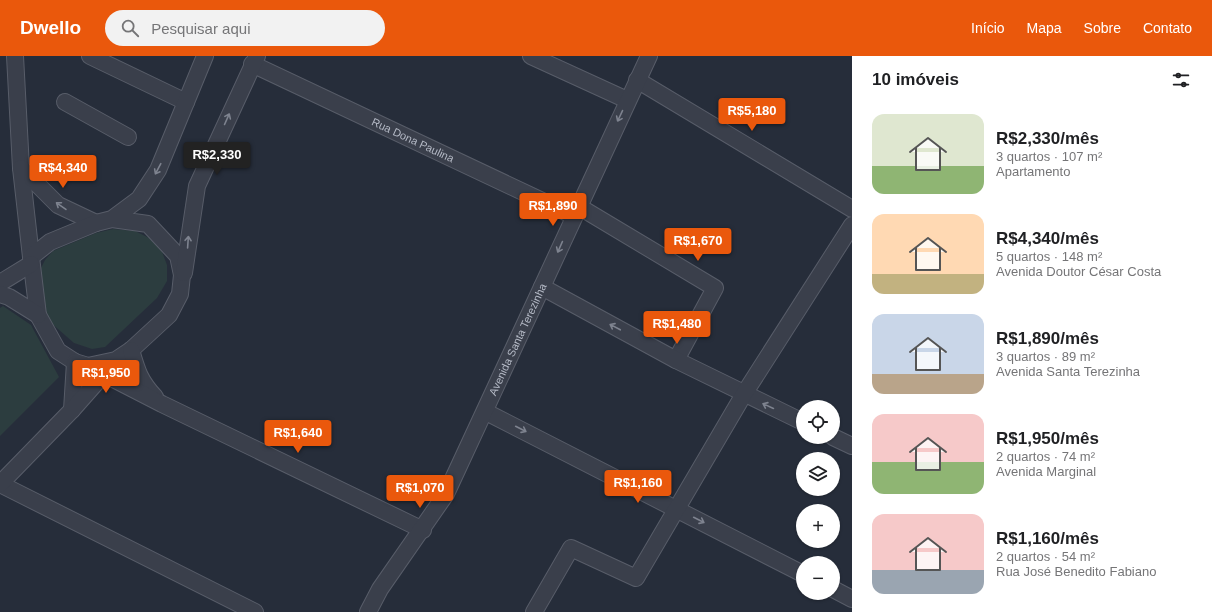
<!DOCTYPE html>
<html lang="pt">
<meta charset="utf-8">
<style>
:root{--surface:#fff;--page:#f2f2f2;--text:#202124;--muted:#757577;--accent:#ea580c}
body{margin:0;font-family:Arial,sans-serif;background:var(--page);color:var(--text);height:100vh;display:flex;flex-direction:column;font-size:15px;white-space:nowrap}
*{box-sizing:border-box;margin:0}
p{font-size:13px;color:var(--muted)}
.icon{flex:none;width:22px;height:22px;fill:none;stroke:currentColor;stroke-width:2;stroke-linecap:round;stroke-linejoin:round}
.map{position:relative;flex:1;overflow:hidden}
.panel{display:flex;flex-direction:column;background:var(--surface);width:360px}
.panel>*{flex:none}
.buttons{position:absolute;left:796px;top:344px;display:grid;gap:8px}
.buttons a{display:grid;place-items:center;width:44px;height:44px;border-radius:50%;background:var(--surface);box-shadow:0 1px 3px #0004;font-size:20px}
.price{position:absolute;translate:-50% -34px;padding:0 9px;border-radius:4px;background:var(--accent);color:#fff;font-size:13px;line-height:26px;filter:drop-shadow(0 1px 2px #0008)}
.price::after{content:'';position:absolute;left:50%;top:24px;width:12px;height:9px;margin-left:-6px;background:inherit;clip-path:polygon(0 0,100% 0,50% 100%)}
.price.selected{background:#222;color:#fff}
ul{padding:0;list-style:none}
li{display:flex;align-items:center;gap:12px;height:100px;padding:0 20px}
li span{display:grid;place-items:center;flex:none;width:112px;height:80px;border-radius:12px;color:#555}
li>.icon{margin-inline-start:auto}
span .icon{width:48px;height:48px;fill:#fffc;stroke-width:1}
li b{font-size:17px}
h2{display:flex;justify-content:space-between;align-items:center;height:48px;padding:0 20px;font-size:17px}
header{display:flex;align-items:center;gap:24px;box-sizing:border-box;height:56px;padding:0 20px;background:var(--accent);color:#fff}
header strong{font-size:19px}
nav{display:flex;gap:22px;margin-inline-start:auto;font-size:14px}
.search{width:280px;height:36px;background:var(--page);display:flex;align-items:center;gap:10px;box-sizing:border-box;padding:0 14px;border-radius:22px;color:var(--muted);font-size:15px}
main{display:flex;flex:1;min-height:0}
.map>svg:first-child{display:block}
.green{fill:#2c3d3f}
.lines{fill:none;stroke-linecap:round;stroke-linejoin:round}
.minor-casing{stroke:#585d69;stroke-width:18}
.minor{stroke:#3a3f4b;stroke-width:16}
.oneway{stroke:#7e838f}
.labels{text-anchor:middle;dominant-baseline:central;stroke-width:3;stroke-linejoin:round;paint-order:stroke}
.street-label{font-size:11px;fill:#b5bac6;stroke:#1f2430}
</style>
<header>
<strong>Dwello</strong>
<div class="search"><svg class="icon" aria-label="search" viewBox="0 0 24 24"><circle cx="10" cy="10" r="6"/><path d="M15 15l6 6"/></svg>Pesquisar aqui</div>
<nav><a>Início</a><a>Mapa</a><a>Sobre</a><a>Contato</a></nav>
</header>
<main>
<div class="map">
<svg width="852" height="556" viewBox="0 0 852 556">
<rect width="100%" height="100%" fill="#262d3a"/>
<!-- green -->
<g class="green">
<path d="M 113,173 L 135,175 L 149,182 L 161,193 L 167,209 L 167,225 L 157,242 L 105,291 L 92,293 L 74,287 L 50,266 L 46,256 L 41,212 L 45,204 L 53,195 L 96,177 Z"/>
<path d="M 3,250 L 31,269 L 59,321 L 0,380 L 0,252 Z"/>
</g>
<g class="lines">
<defs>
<g id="minor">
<path d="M 15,0 L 21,112 L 31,201"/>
<path d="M 90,0 L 186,46"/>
<path d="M 531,0 L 627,44"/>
<path id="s1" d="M 252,8 L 574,160"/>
<path d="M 637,24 L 852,153"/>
<path d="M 65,46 L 128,81"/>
<path d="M 21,112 L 58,149 L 96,167"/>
<path d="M 578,150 L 715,232 L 676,304"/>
<path d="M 112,163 L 148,168 L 178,200 L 182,219 L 180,238 L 169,259 L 131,294 L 116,304 L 88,310 L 75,306 L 58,295 L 38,259 L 31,201 L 50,186 L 96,167 L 112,163 L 139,143 L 158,114 L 205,0"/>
<path d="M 184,217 L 197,130 L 257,0"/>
<path d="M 0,227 L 31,208"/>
<path d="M 542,231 L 676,304 L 803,366"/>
<path d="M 0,238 L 9,241 L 38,259"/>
<path d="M 131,294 C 137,315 140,325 155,341"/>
<path d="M 88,310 L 162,348 L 423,474"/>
<path d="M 72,354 L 75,306"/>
<path d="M 486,356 L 803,518"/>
<path d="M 833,381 L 852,390"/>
<path d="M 0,428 L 255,556"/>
<path d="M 0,428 L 72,354 L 110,311"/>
<path d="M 833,533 L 852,543"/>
<path id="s2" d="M 368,556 L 380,533 L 446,438 L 649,0"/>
<path d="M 534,556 L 571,492 L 636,522 L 744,338 L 852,169"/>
</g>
</defs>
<!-- minor casing -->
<use href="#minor" class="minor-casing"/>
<!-- minor -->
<use href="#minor" class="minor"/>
</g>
<!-- one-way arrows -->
<defs><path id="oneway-shaft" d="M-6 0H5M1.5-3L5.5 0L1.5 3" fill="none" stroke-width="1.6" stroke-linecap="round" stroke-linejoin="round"/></defs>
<g class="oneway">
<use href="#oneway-shaft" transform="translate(620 60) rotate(115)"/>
<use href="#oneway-shaft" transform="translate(227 63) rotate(-66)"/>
<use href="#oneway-shaft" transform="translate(158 113) rotate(118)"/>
<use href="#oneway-shaft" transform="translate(61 150) rotate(-145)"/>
<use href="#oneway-shaft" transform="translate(188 186) rotate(-86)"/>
<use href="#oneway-shaft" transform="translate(560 191) rotate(114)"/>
<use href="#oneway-shaft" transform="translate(615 271) rotate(-152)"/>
<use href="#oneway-shaft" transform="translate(768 350) rotate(-155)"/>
<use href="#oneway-shaft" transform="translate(521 373) rotate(27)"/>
<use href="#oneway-shaft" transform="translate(699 464) rotate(27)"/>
</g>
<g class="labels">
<!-- street labels -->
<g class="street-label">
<text stroke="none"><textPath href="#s1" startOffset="178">Rua Dona Paulina</textPath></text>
<text stroke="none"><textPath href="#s2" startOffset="312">Avenida Santa Terezinha</textPath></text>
</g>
</g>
</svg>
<div class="buttons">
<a><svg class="icon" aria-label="locate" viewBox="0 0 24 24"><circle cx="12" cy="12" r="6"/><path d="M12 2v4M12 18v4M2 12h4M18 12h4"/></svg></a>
<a><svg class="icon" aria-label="layers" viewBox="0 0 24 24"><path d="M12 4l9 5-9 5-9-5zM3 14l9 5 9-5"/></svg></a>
<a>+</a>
<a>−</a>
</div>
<b class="price" style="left:752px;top:76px">R$5,180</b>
<b class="price selected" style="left:217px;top:120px">R$2,330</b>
<b class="price" style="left:63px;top:133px">R$4,340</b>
<b class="price" style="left:553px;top:171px">R$1,890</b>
<b class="price" style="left:698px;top:206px">R$1,670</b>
<b class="price" style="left:677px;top:289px">R$1,480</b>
<b class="price" style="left:106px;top:338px">R$1,950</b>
<b class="price" style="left:298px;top:398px">R$1,640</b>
<b class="price" style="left:638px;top:448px">R$1,160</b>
<b class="price" style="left:420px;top:453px">R$1,070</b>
</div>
<section class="panel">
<h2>10 imóveis<svg class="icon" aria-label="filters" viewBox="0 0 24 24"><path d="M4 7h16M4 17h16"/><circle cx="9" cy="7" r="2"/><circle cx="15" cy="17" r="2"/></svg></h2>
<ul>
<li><span style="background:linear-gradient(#dfe7d0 65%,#8fb573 0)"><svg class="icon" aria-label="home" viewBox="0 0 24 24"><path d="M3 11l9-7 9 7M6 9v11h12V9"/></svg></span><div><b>R$2,330/mês</b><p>3 quartos · 107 m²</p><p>Apartamento</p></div></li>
<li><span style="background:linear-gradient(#ffd9b3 75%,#c2b280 0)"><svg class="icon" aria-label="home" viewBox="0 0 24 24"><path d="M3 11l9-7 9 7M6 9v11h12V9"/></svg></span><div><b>R$4,340/mês</b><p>5 quartos · 148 m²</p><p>Avenida Doutor César Costa</p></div></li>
<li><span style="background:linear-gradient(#c9d6e8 75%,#b9a48a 0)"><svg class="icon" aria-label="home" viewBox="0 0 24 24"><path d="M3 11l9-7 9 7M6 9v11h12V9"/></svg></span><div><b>R$1,890/mês</b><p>3 quartos · 89 m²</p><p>Avenida Santa Terezinha</p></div></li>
<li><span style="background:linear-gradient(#f6c9c9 60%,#8fb573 0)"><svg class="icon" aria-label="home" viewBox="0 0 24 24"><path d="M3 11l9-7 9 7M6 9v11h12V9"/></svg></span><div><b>R$1,950/mês</b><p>2 quartos · 74 m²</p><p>Avenida Marginal</p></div></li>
<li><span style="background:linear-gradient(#f6c9c9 70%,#9aa5b1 0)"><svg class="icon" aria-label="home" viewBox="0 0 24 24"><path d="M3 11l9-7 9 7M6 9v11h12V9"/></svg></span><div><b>R$1,160/mês</b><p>2 quartos · 54 m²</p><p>Rua José Benedito Fabiano</p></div></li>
</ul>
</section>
</main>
